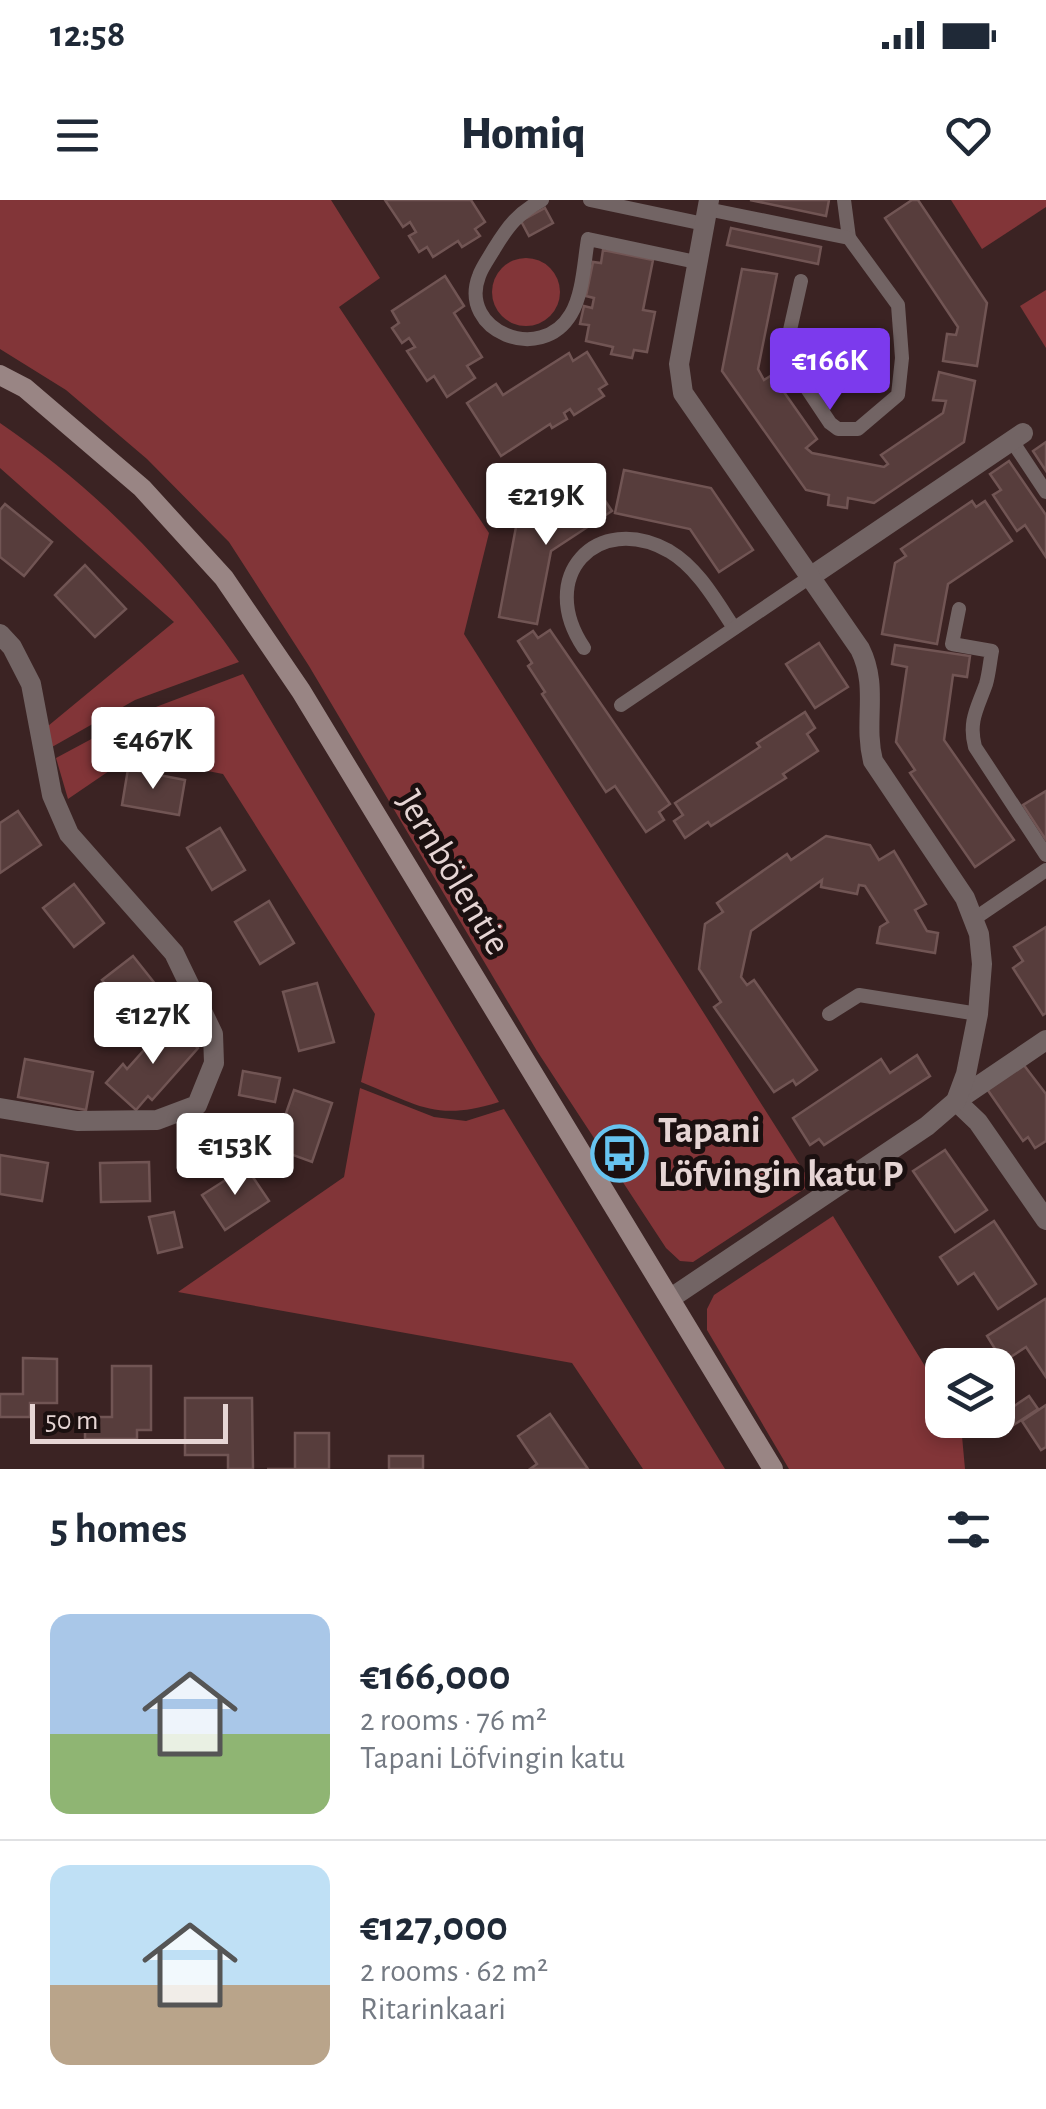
<!DOCTYPE html>
<meta charset="utf-8">
<style>
:root{--surface:#fff;--page:#f6f6f7;--text:#1f2937;--muted:#747a83;--line:#e0e1e3;--accent:#7c3aed}
body{margin:0;font-family:"Alegreya Sans",sans-serif;background:var(--page);color:var(--text);height:100vh;display:flex;flex-direction:column;font-size:38px;white-space:nowrap}
*{box-sizing:border-box;margin:0}
p{font-size:32px;color:var(--muted)}
.icon{flex:none;width:55px;height:55px;fill:none;stroke:currentColor;stroke-width:2;stroke-linecap:round;stroke-linejoin:round}
.map{position:relative;height:1269px;overflow:hidden}
.drawer{display:flex;flex-direction:column;background:var(--surface);flex:1}
.drawer>*{flex:none}
.tools{position:absolute;left:925px;top:1148px;display:grid;gap:20px}
.tools a{display:grid;place-items:center;width:90px;height:90px;border-radius:20px;background:var(--surface);box-shadow:0 5px 15px #0003;font-size:50px}
.scale{position:absolute;left:30px;bottom:25px;width:198px;box-sizing:border-box;padding-left:10px;border:5px solid #e6d5d4;border-top:0;font-size:28px;line-height:35px;white-space:nowrap;color:#e6d5d4;-webkit-text-stroke:8px #1b1010;paint-order:stroke}
.price{position:absolute;translate:-50% -85px;padding:0 22px;border-radius:10px;background:#fff;color:#222;font-size:32px;line-height:65px;filter:drop-shadow(0 2px 5px #0008)}
.price::after{content:'';position:absolute;left:50%;top:60px;width:30px;height:22px;margin-left:-15px;background:inherit;clip-path:polygon(0 0,100% 0,50% 100%)}
.price.selected{background:var(--accent);color:#fff}
ul{padding:0;list-style:none}
li{display:flex;align-items:center;gap:30px;height:250px;padding:0 50px}
li+li{border-top:2px solid var(--line)}
li span{display:grid;place-items:center;flex:none;width:280px;height:200px;border-radius:20px;color:#555}
li>.icon{margin-inline-start:auto}
span .icon{width:120px;height:120px;fill:#fffc;stroke-width:1}
li b{font-size:42px}
h2{display:flex;justify-content:space-between;align-items:center;height:120px;padding:0 50px;font-size:42px}
.status{display:flex;justify-content:space-between;align-items:center;height:70px;padding:0 50px;background:var(--surface);direction:ltr}
.status svg{height:28px;fill:currentColor}
header{display:flex;justify-content:space-between;align-items:center;height:130px;padding:0 50px;background:var(--surface);font-size:45px;font-weight:800}
.map>svg:first-child{display:block}
.green{fill:#823538}
.building{fill:#573d3c;stroke:#715554;stroke-width:2.5}
.lines{fill:none;stroke-linecap:round;stroke-linejoin:round}
.lane{stroke:#726464;stroke-width:14}
.street{stroke:#726464;stroke-width:20}
.secondary{stroke:#998584;stroke-width:20}
.labels{text-anchor:middle;dominant-baseline:central;stroke-width:10;stroke-linejoin:round;paint-order:stroke}
.street-label{font-size:38px;fill:#e6d5d4;stroke:#1b1010}
.poi-label{font-size:38px;font-weight:bold;fill:#e6d5d4;stroke:#1b1010;text-anchor:start}
</style>
<div class="status"><b>12:58</b><svg viewBox="0 0 49 12"><path d="M0 12V9h3v3zM5 12V6h3v6zM10 12V3h3v9zM15 12V0h3v12zM26 1h20v11H26zM47 4h2v5h-2z"/></svg></div>
<header><svg class="icon" aria-label="menu" viewBox="0 0 24 24"><path d="M4 6h16M4 12h16M4 18h16"/></svg>Homiq<svg class="icon" aria-label="heart" viewBox="0 0 24 24"><path d="M12 20l-8-8c-3-5 5-10 8-4 3-6 11-1 8 4z"/></svg></header>
<div class="map">
<svg width="1046" height="1269" viewBox="0 0 1046 1269">
<rect width="100%" height="100%" fill="#3b2323"/>
<!-- green -->
<g class="green">
<path d="M 0,0 L 331,0 L 380,78 L 339,107 L 489,333 L 464,434 L 812,984 L 693,1062 L 680,1061 L 666,1048 L 537,851 L 309,466 L 229,342 L 147,259 L 66,190 L 0,149 Z"/>
<path d="M 951,0 L 1046,0 L 1046,7 L 982,49 Z"/>
<circle cx="526" cy="92" r="34"/>
<path d="M 1046,90 L 1046,148 L 1020,106 Z"/>
<path d="M 0,223 C 94,287 175,369 239,462 L 135,500 L 52,547 L 48,526 L 174,422 L 0,268 Z"/>
<path d="M 243,474 L 499,902 C 436,922 418,905 361,882 L 375,814 L 223,574 L 131,556 L 68,599 L 56,558 L 140,513 Z"/>
<path d="M 360,888 L 434,917 L 466,921 L 504,909 L 725,1269 L 643,1269 L 572,1163 L 178,1092 L 344,977 Z"/>
<path d="M 833,1016 L 942,1194 L 942,1220 L 958,1220 L 961,1225 L 965,1269 L 789,1269 L 707,1130 L 707,1109 L 714,1095 Z"/>
</g>
<!-- building -->
<g class="building">
<path d="M 385,0 L 471,0 L 485,22 L 475,29 L 480,36 L 462,47 L 458,41 L 433,57 L 427,47 L 419,52 L 409,36 L 416,32 L 410,22 L 403,27 Z"/>
<path d="M 750,0 L 829,0 L 826,16 Z"/>
<path d="M 912,0 L 918,0 L 987,103 L 977,166 L 943,161 L 947,134 L 956,135 L 958,127 L 885,18 Z"/>
<path d="M 545,8 L 553,23 L 529,36 L 521,21 Z"/>
<path d="M 731,28 L 821,47 L 818,64 L 727,45 Z"/>
<path d="M 603,50 L 653,60 L 643,110 L 655,112 L 647,152 L 634,150 L 632,158 L 611,154 L 613,147 L 586,141 L 589,125 L 580,124 L 584,106 L 592,108 L 594,98 L 586,96 L 593,62 L 601,63 Z"/>
<path d="M 742,69 L 777,74 L 758,169 L 764,180 L 772,175 L 817,239 L 806,248 L 812,253 L 884,267 L 888,264 L 881,255 L 943,213 L 946,201 L 933,200 L 939,172 L 975,181 L 964,242 L 874,303 L 848,298 L 847,308 L 828,305 L 829,295 L 806,290 L 722,171 Z"/>
<path d="M 445,76 L 464,106 L 454,113 L 482,157 L 467,166 L 475,178 L 447,197 L 434,176 L 427,181 L 407,151 L 415,147 L 409,138 L 402,143 L 392,128 L 399,123 L 392,111 Z"/>
<path d="M 587,152 L 607,184 L 599,189 L 604,196 L 574,215 L 570,209 L 564,213 L 567,219 L 552,228 L 550,224 L 501,256 L 467,203 L 496,184 L 503,195 L 569,153 L 573,161 Z"/>
<path d="M 1046,242 L 1046,271 L 1033,251 Z"/>
<path d="M 1009,261 L 1046,315 L 1046,357 L 1025,325 L 1017,331 L 993,295 L 1001,290 L 990,274 Z"/>
<path d="M 624,270 L 711,288 L 753,350 L 719,372 L 690,329 L 615,313 Z"/>
<path d="M 590,278 L 612,311 L 551,351 L 537,424 L 499,417 L 516,327 Z"/>
<path d="M 972,301 L 976,307 L 985,301 L 1012,341 L 948,384 L 937,444 L 882,434 L 895,363 L 906,356 L 901,349 Z"/>
<path d="M 5,304 L 52,342 L 24,376 L 0,357 L 0,310 Z"/>
<path d="M 85,365 L 126,409 L 95,437 L 55,395 Z"/>
<path d="M 550,430 L 670,604 L 659,612 L 664,620 L 646,632 L 615,586 L 606,592 L 542,494 L 545,492 L 528,466 L 532,463 L 518,441 L 533,431 L 538,438 Z"/>
<path d="M 819,443 L 848,487 L 815,508 L 786,464 Z"/>
<path d="M 895,445 L 970,456 L 967,477 L 953,475 L 944,540 L 1014,640 L 975,667 L 910,573 L 915,570 L 896,542 L 907,467 L 892,464 Z"/>
<path d="M 805,512 L 815,528 L 807,534 L 818,551 L 783,574 L 786,578 L 711,626 L 708,622 L 685,638 L 674,621 L 683,615 L 675,603 L 760,547 L 757,543 Z"/>
<path d="M 128,569 L 185,580 L 179,615 L 122,605 Z"/>
<path d="M 1046,591 L 1046,640 L 1023,605 Z"/>
<path d="M 18,611 L 41,645 L 0,673 L 0,623 Z"/>
<path d="M 220,628 L 245,670 L 212,690 L 187,648 Z"/>
<path d="M 826,636 L 870,645 L 879,660 L 894,651 L 926,704 L 915,710 L 927,731 L 938,733 L 935,753 L 877,743 L 880,727 L 888,722 L 865,686 L 859,685 L 857,694 L 821,687 L 822,680 L 751,731 L 741,777 L 747,785 L 754,780 L 817,870 L 796,885 L 793,880 L 774,892 L 714,807 L 721,802 L 699,769 L 705,724 L 723,712 L 717,703 L 787,654 L 791,660 Z"/>
<path d="M 74,684 L 104,723 L 74,747 L 43,708 Z"/>
<path d="M 269,701 L 294,743 L 260,764 L 235,722 Z"/>
<path d="M 1046,727 L 1046,813 L 1043,815 L 1013,768 L 1023,761 L 1014,747 Z"/>
<path d="M 133,756 L 164,795 L 133,819 L 102,780 Z"/>
<path d="M 317,783 L 334,842 L 299,851 L 283,792 Z"/>
<path d="M 169,822 L 198,848 L 152,900 L 148,896 L 136,910 L 106,883 L 123,864 L 127,869 Z"/>
<path d="M 917,855 L 930,876 L 824,945 L 819,939 L 810,945 L 793,918 L 881,859 L 890,873 Z"/>
<path d="M 25,859 L 93,872 L 86,910 L 18,897 Z"/>
<path d="M 1023,864 L 1046,894 L 1046,941 L 1035,948 L 1028,937 L 1023,941 L 987,889 Z"/>
<path d="M 243,871 L 280,878 L 275,902 L 239,895 Z"/>
<path d="M 294,890 L 332,903 L 312,962 L 274,948 Z"/>
<path d="M 226,922 L 247,956 L 229,967 L 208,934 Z"/>
<path d="M 945,950 L 987,1010 L 955,1032 L 913,971 Z"/>
<path d="M 0,955 L 48,963 L 42,1001 L 0,994 Z"/>
<path d="M 149,962 L 150,1001 L 101,1002 L 100,963 Z"/>
<path d="M 246,967 L 269,1001 L 225,1030 L 202,995 Z"/>
<path d="M 174,1012 L 182,1047 L 158,1053 L 149,1017 Z"/>
<path d="M 994,1021 L 1036,1084 L 998,1109 L 974,1073 L 958,1084 L 940,1057 Z"/>
<path d="M 1045,1099 L 1046,1101 L 1046,1177 L 1026,1147 L 1003,1162 L 987,1136 Z"/>
<path d="M 23,1158 L 57,1159 L 57,1203 L 30,1203 L 30,1217 L 0,1217 L 0,1194 L 23,1194 Z"/>
<path d="M 112,1166 L 151,1166 L 151,1230 L 137,1230 L 137,1239 L 85,1239 L 85,1217 L 112,1217 Z"/>
<path d="M 1029,1196 L 1038,1209 L 1006,1230 L 998,1217 Z"/>
<path d="M 185,1198 L 252,1198 L 253,1269 L 228,1269 L 228,1255 L 185,1255 Z"/>
<path d="M 1046,1205 L 1046,1247 L 1041,1250 L 1022,1221 Z"/>
<path d="M 550,1214 L 588,1269 L 530,1269 L 537,1264 L 518,1236 Z"/>
<path d="M 295,1233 L 329,1233 L 329,1269 L 267,1269 L 295,1269 Z"/>
<rect x="389" y="1256" width="34" height="13"/>
</g>
<g class="lines">
<!-- lane -->
<g class="lane">
<path d="M 542,0 C 518,13 508,26 494,49 C 489,58 482,67 479,76 C 458,131 541,165 571,114 C 583,94 584,62 588,39 L 696,62"/>
<path d="M 590,0 L 704,24"/>
<path d="M 844,0 L 849,38"/>
<path d="M 707,9 L 849,38 L 898,105 L 902,158 L 898,195 L 858,229 L 838,229 L 830,223 L 792,166 L 789,155 L 790,130 L 801,81"/>
<path d="M 1012,241 L 1046,292"/>
<path d="M 959,409 L 952,444 L 992,451 C 990,461 989,474 986,484 C 978,507 968,521 975,547 L 1046,655"/>
<path d="M 584,448 C 536,377 596,311 669,351 C 698,368 716,401 734,428"/>
<path d="M 621,505 L 810,377"/>
<path d="M 974,719 L 1046,670"/>
<path d="M 829,814 L 859,795 L 978,814"/>
</g>
<!-- street -->
<g class="street">
<path d="M 810,377 L 1023,233"/>
<path d="M 0,434 L 12,447 L 31,484 L 52,595 L 69,634 L 174,753 L 213,834 L 214,863 L 197,905 L 157,920 L 77,921 L 0,908"/>
<path d="M 1046,840 L 956,901 L 978,922 L 1046,1020"/>
<path d="M 671,1098 L 927,926 L 956,901 L 966,874 L 978,814 L 982,764 L 979,734 L 965,698 L 873,561 C 863,521 879,487 860,449 L 683,193 L 679,164 L 709,0"/>
</g>
<!-- secondary -->
<path class="secondary" d="M 0,175 L 25,188 L 142,288 L 224,378 L 301,491 L 773,1269"/>
</g>
<!-- icons -->
<defs>
<symbol id="bus-ring" viewBox="-11 -11 22 22"><circle r="9.5" fill="#1b1010" stroke="#67c4f0" stroke-width="1.5"/><path d="M-5-6H5V4H4V6H2V4H-2V6H-4V4H-5ZM-3.5-4V0h7V-4ZM-3.5 1.2v1.5H-2V1.2ZM2 1.2v1.5H3.5V1.2Z" fill="#67c4f0"/></symbol>
</defs>
<g fill-rule="evenodd">
<use href="#bus-ring" x="588" y="922" width="63" height="63"/>
</g>
<g class="labels">
<!-- street labels -->
<g class="street-label">
<text transform="translate(453 673) rotate(59)">Jernbölentie</text>
</g>
<!-- poi labels -->
<g class="poi-label">
<text x="658" y="931">Tapani<tspan x="658" dy="44">Löfvingin katu P</tspan></text>
</g>
</g>
</svg>
<div class="tools">
<a><svg class="icon" aria-label="layers" viewBox="0 0 24 24"><path d="M12 4l9 5-9 5-9-5zM3 14l9 5 9-5"/></svg></a>
</div>
<div class="scale">50 m</div>
<b class="price selected" style="left:830px;top:213px">€166K</b>
<b class="price" style="left:546px;top:348px">€219K</b>
<b class="price" style="left:153px;top:592px">€467K</b>
<b class="price" style="left:153px;top:867px">€127K</b>
<b class="price" style="left:235px;top:998px">€153K</b>
</div>
<section class="drawer">
<h2>5 homes<svg class="icon" aria-label="filters" viewBox="0 0 24 24"><path d="M4 7h16M4 17h16"/><circle cx="9" cy="7" r="2"/><circle cx="15" cy="17" r="2"/></svg></h2>
<ul>
<li><span style="background:linear-gradient(#a9c7e8 60%,#8fb573 0)"><svg class="icon" aria-label="home" viewBox="0 0 24 24"><path d="M3 11l9-7 9 7M6 9v11h12V9"/></svg></span><div><b>€166,000</b><p>2 rooms · 76 m²</p><p>Tapani Löfvingin katu</p></div></li>
<li><span style="background:linear-gradient(#bfe0f5 60%,#b9a48a 0)"><svg class="icon" aria-label="home" viewBox="0 0 24 24"><path d="M3 11l9-7 9 7M6 9v11h12V9"/></svg></span><div><b>€127,000</b><p>2 rooms · 62 m²</p><p>Ritarinkaari</p></div></li>
</ul>
</section>
